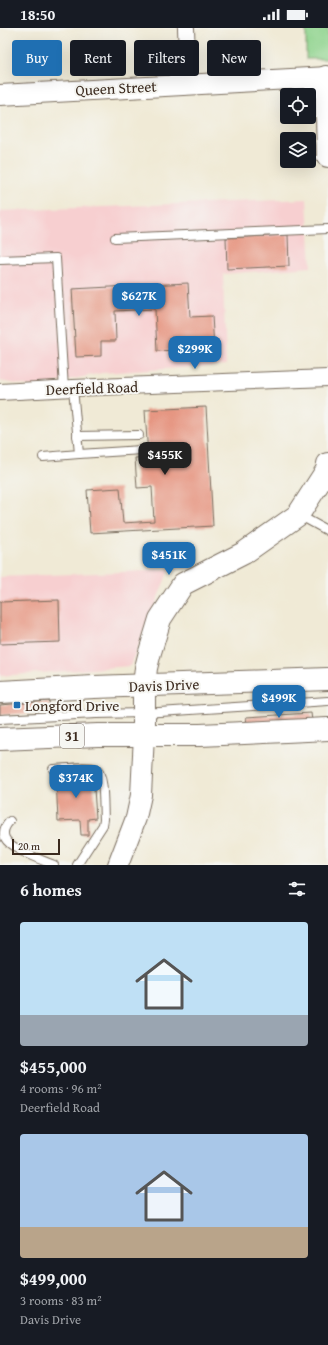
<!DOCTYPE html>
<meta charset="utf-8">
<style>
:root{--surface:#171b24;--page:#242831;--text:#f1f3f6;--muted:#9ea1a6;--accent:#1f6fb2}
body{margin:0;font-family:"Gentium Book Plus",serif;background:var(--page);color:var(--text);height:100vh;display:flex;flex-direction:column;font-size:15px;white-space:nowrap}
*{box-sizing:border-box;margin:0}
p{font-size:13px;color:var(--muted)}
.icon{flex:none;width:22px;height:22px;fill:none;stroke:currentColor;stroke-width:2;stroke-linecap:round;stroke-linejoin:round}
.map{position:relative;height:837px;overflow:hidden}
.panel{display:flex;flex-direction:column;background:var(--surface);flex:1}
.panel>*{flex:none}
.banner{position:absolute;left:12px;top:12px;width:304px;height:36px;display:flex;gap:8px}
.fabs{position:absolute;left:280px;top:60px;display:grid;gap:8px}
.fabs a{display:grid;place-items:center;width:36px;height:36px;border-radius:4px;background:var(--surface);box-shadow:0 4px 16px #0002;font-size:20px}
.scale{position:absolute;left:12px;bottom:10px;width:48px;box-sizing:border-box;padding-left:4px;border:2px solid #3b2a1e;border-top:0;font-size:11px;line-height:14px;white-space:nowrap;color:#3b2a1e;-webkit-text-stroke:3px #f6f6f2;paint-order:stroke}
.price{position:absolute;translate:-50% -34px;padding:0 9px;border-radius:8px;background:var(--accent);color:#fff;font-size:13px;line-height:26px;filter:drop-shadow(0 1px 2px #0008)}
.price::after{content:'';position:absolute;left:50%;top:24px;width:12px;height:9px;margin-left:-6px;background:inherit;clip-path:polygon(0 0,100% 0,50% 100%)}
.price.current{background:#222;color:#fff}
ul{padding:0;list-style:none}
li{display:grid;align-content:center;gap:8px;height:212px;padding:0 20px}
li span{display:grid;place-items:center;height:124px;border-radius:4px;color:#555}
li>.icon{margin-inline-start:auto}
span .icon{width:72px;height:72px;fill:#fffc;stroke-width:1}
li b{font-size:17px}
h2{display:flex;justify-content:space-between;align-items:center;height:48px;padding:0 20px;font-size:17px}
.chip{padding:0 14px;border-radius:4px;background:var(--surface);box-shadow:0 4px 16px #0002;font-size:14px;line-height:36px}
.chip.current{background:var(--accent);color:#fff}
.status{display:flex;justify-content:space-between;align-items:center;height:28px;padding:0 20px;background:var(--surface);direction:ltr}
.status svg{height:11px;fill:currentColor}
.map>svg:first-child{display:block}
.built{fill:#f7cfd0}
.green{fill:#8ed38c;stroke:#647e55}
.building{fill:#e69682}
.lines{fill:none;stroke-linecap:round;stroke-linejoin:round}
.service-casing{stroke:#7a6d5e;stroke-width:10}
.minor-casing{stroke:#7a6d5e;stroke-width:18}
.tertiary-casing{stroke:#7a6d5e;stroke-width:22}
.secondary-casing{stroke:#7a6d5e;stroke-width:24}
.primary-casing{stroke:#7a6d5e;stroke-width:24}
.service{stroke:#fff;stroke-width:8}
.minor{stroke:#fff;stroke-width:16}
.tertiary{stroke:#fff;stroke-width:20}
.secondary{stroke:#fff;stroke-width:22}
.primary{stroke:#fff;stroke-width:22}
.poi-dot{fill:#1f6fb2;stroke:#f6f6f2;stroke-width:1.5}
.labels{text-anchor:middle;dominant-baseline:central;stroke-width:4;stroke-linejoin:round;paint-order:stroke}
.shield{fill:#f6f6f2;stroke:#73675e;stroke-width:1}
.shield-label{font-size:14px;font-weight:bold;fill:#3b2a1e}
.street-label{font-size:15px;fill:#3b2a1e;stroke:#f6f6f2}
.poi-label{font-size:15px;fill:#3b2a1e;stroke:#f6f6f2;text-anchor:start}
</style>
<div class="status"><b>18:50</b><svg viewBox="0 0 49 12"><path d="M0 12V9h3v3zM5 12V6h3v6zM10 12V3h3v9zM15 12V0h3v12zM26 1h20v11H26zM47 4h2v5h-2z"/></svg></div>
<div class="map">
<svg width="328" height="837" viewBox="0 0 328 837">
<rect width="100%" height="100%" fill="#f6f6f2"/>
<filter id="ink" filterUnits="userSpaceOnUse"><feTurbulence type="fractalNoise" baseFrequency=".025" numOctaves="2"/><feDisplacementMap in="SourceGraphic" scale="8" xChannelSelector="R" yChannelSelector="G"/><feConvolveMatrix kernelMatrix="1 2 1 2 8 2 1 2 1" color-interpolation-filters="sRGB"/></filter>
<filter id="wash" filterUnits="userSpaceOnUse"><feTurbulence type="fractalNoise" baseFrequency=".012" numOctaves="4" result="noise"/><feDisplacementMap in="SourceGraphic" scale="16" xChannelSelector="R" yChannelSelector="G"/><feGaussianBlur stdDeviation="0.9" result="paint"/><feColorMatrix in="noise" values="0 0 0 0 0 0 0 0 0 0 0 0 0 0 0 0 0 1.4 0 .05"/><feComposite in="paint" operator="in"/></filter>
<g filter="url(#wash)">
<rect width="100%" height="100%" fill="#f0ead6"/>
<!-- built -->
<g class="built">
<path d="M 307,171 L 311,239 L 223,246 L 226,337 L 102,345 L 35,359 L 0,353 L 0,183 Z"/>
<path d="M 169,542 L 130,638 L 0,648 L 0,549 Z"/>
</g>
<!-- green -->
<rect class="green" x="306" y="0" width="22" height="31"/>
<g id="blocks">
<!-- building -->
<g class="building">
<path d="M 288,207 L 289,238 L 227,241 L 226,210 Z"/>
<path d="M 188,255 L 190,289 L 212,288 L 214,320 L 157,323 L 155,281 L 115,283 L 116,313 L 101,313 L 101,328 L 76,329 L 72,261 Z"/>
<path d="M 206,379 L 213,498 L 90,505 L 87,462 L 120,460 L 123,495 L 154,493 L 152,459 L 137,460 L 135,430 L 148,429 L 145,382 Z"/>
<path d="M 59,572 L 60,614 L 0,616 L 0,574 Z"/>
<path d="M 49,673 L 50,684 L 0,687 L 0,677 Z"/>
<path d="M 311,685 L 312,693 L 247,697 L 246,689 Z"/>
<path d="M 93,746 L 96,790 L 88,791 L 88,807 L 81,807 L 80,792 L 58,793 L 56,748 Z"/>
</g>
</g>
</g>
<g filter="url(#ink)">
<use href="#blocks" fill-opacity="0" stroke="#7a6d5e" stroke-width="1"/>
<g class="lines">
<defs>
<g id="service">
<path d="M 115,210 L 328,201"/>
<path d="M 0,232 L 56,230 L 64,361"/>
<path d="M 77,408 L 139,407"/>
<path d="M 79,426 L 142,422"/>
<path d="M 43,429 L 79,426 L 73,360"/>
<path d="M 299,487 L 328,503"/>
<path d="M 0,691 L 96,686 L 144,685 L 328,673"/>
<path d="M 53,741 C 62,741 89,737 96,741 C 105,745 103,780 104,791 L 103,797 L 77,837"/>
<path d="M 10,793 C 6,797 2,803 5,810 C 10,821 42,832 54,837"/>
</g>
<g id="minor">
<path d="M 186,0 L 188,56"/>
<path d="M 0,364 L 73,360 L 328,350"/>
</g>
<g id="tertiary">
<path d="M 0,67 L 328,49"/>
<path d="M 118,837 L 136,790 L 141,767 L 144,707"/>
</g>
<g id="secondary">
<path d="M 326,49 L 328,128"/>
<path d="M 144,707 L 144,658 L 146,640 L 150,624 L 160,591 L 183,556 L 244,525 L 298,487 L 327,442 L 328,436"/>
</g>
<g id="primary">
<path d="M 0,664 L 94,659 L 328,651"/>
<path d="M 0,711 L 98,707 L 200,707 L 328,701"/>
</g>
</defs>
<!-- service casing -->
<use href="#service" class="service-casing"/>
<!-- minor casing -->
<use href="#minor" class="minor-casing"/>
<!-- tertiary casing -->
<use href="#tertiary" class="tertiary-casing"/>
<!-- secondary casing -->
<use href="#secondary" class="secondary-casing"/>
<!-- primary casing -->
<use href="#primary" class="primary-casing"/>
<!-- service -->
<use href="#service" class="service"/>
<!-- minor -->
<use href="#minor" class="minor"/>
<!-- tertiary -->
<use href="#tertiary" class="tertiary"/>
<!-- secondary -->
<use href="#secondary" class="secondary"/>
<!-- primary -->
<use href="#primary" class="primary"/>
</g>
</g>
<!-- markers -->
<rect class="poi-dot" x="13" y="673" width="8" height="8" rx="2"/>
<g class="labels">
<!-- shield labels -->
<rect class="shield" x="60" y="696" width="24" height="24" rx="3"/>
<g class="shield-label">
<text x="72" y="708">31</text>
</g>
<!-- street labels -->
<g class="street-label">
<text transform="translate(116 60) rotate(-3)">Queen Street</text>
<text transform="translate(92 360) rotate(-2)">Deerfield Road</text>
<text transform="translate(164 657) rotate(-2)">Davis Drive</text>
</g>
<!-- poi labels -->
<g class="poi-label">
<text x="25" y="677">Longford Drive</text>
</g>
</g>
</svg>
<div class="fabs">
<a><svg class="icon" aria-label="locate" viewBox="0 0 24 24"><circle cx="12" cy="12" r="6"/><path d="M12 2v4M12 18v4M2 12h4M18 12h4"/></svg></a>
<a><svg class="icon" aria-label="layers" viewBox="0 0 24 24"><path d="M12 4l9 5-9 5-9-5zM3 14l9 5 9-5"/></svg></a>
</div>
<div class="scale">20 m</div>
<b class="price" style="left:139px;top:289px">$627K</b>
<b class="price" style="left:195px;top:342px">$299K</b>
<b class="price current" style="left:165px;top:448px">$455K</b>
<b class="price" style="left:169px;top:548px">$451K</b>
<b class="price" style="left:279px;top:691px">$499K</b>
<b class="price" style="left:76px;top:771px">$374K</b>
<div class="banner">
<a class="chip current">Buy</a>
<a class="chip">Rent</a>
<a class="chip">Filters</a>
<a class="chip">New</a>
</div>
</div>
<section class="panel">
<h2>6 homes<svg class="icon" aria-label="filters" viewBox="0 0 24 24"><path d="M4 7h16M4 17h16"/><circle cx="9" cy="7" r="2"/><circle cx="15" cy="17" r="2"/></svg></h2>
<ul>
<li><span style="background:linear-gradient(#bfe0f5 75%,#9aa5b1 0)"><svg class="icon" aria-label="home" viewBox="0 0 24 24"><path d="M3 11l9-7 9 7M6 9v11h12V9"/></svg></span><div><b>$455,000</b><p>4 rooms · 96 m²</p><p>Deerfield Road</p></div></li>
<li><span style="background:linear-gradient(#a9c7e8 75%,#b9a48a 0)"><svg class="icon" aria-label="home" viewBox="0 0 24 24"><path d="M3 11l9-7 9 7M6 9v11h12V9"/></svg></span><div><b>$499,000</b><p>3 rooms · 83 m²</p><p>Davis Drive</p></div></li>
</ul>
</section>
